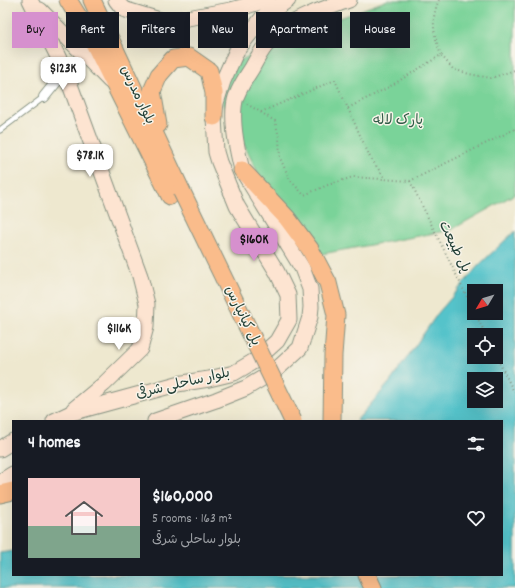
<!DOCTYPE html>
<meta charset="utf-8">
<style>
:root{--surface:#171b24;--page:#20242c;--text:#f1f3f6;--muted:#9ea1a6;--accent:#d690ce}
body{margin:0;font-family:Dekko,"Playpen Sans Arabic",sans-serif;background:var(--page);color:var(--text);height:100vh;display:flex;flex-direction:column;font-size:15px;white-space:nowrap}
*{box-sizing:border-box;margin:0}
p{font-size:13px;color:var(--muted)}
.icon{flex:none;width:22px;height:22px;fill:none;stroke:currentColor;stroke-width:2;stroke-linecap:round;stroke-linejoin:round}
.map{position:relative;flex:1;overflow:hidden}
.panel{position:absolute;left:12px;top:420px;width:491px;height:156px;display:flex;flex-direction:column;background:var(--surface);border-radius:0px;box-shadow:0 4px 16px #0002}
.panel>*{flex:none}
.hud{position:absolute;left:12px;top:12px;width:491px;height:36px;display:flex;gap:8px}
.needle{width:26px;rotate:232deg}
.fabs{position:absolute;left:467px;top:284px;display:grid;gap:8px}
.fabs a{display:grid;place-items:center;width:36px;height:36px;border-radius:0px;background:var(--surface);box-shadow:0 4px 16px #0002;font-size:20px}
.price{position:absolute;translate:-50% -34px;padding:0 9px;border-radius:8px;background:#fff;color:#222;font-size:13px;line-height:26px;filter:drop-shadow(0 1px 2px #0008)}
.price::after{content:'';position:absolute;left:50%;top:24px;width:12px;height:9px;margin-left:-6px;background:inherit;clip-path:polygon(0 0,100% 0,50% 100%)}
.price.on{background:var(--accent);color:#111}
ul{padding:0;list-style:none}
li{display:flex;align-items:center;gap:12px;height:100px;padding:0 16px}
li span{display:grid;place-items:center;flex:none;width:112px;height:80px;border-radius:0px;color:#555}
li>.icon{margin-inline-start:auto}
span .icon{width:48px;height:48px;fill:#fffc;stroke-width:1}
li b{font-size:17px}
h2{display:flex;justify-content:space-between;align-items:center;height:48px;padding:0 16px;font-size:17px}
.tag{padding:0 14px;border-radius:0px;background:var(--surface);box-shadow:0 4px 16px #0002;font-size:14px;line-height:36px}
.tag.on{background:var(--accent);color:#111}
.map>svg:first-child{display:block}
.green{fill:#7ad399;stroke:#4c8866}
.water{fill:#55c3ca;stroke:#3a807f;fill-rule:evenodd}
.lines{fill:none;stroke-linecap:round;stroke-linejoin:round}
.service-casing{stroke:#869282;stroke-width:7}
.minor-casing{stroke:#869282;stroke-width:12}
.secondary-casing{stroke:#869282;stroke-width:17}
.trunk-casing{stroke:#869282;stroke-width:19}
.path{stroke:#869282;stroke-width:2;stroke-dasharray:1 3;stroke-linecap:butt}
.service{stroke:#fff;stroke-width:5}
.minor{stroke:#fff;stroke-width:10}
.secondary{stroke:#fde4d1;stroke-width:15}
.trunk{stroke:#fabc8b;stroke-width:17}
.trunk-bridge-casing{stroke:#869282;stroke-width:19;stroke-linecap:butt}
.trunk-bridge{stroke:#fabc8b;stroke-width:17}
.labels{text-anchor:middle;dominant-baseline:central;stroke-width:3;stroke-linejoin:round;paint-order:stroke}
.street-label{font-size:14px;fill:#1f3d34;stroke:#f7f3e8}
.park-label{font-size:14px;fill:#315b48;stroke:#f7f3e8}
</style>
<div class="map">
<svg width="515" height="588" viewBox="0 0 515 588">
<rect width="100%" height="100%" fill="#f7f3e8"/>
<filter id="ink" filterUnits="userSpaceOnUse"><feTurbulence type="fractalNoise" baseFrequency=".025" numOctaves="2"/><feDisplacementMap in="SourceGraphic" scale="8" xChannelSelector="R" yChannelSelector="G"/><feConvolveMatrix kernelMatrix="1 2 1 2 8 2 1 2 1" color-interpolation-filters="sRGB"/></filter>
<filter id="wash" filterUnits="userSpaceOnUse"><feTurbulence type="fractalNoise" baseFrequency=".012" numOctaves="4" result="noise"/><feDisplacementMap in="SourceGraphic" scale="16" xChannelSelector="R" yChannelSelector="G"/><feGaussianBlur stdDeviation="0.9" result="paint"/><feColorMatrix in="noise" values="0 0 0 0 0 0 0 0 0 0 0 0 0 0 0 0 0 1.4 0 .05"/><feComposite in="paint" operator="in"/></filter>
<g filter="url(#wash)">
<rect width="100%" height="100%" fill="#eee8cf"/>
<!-- green -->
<path class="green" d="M 388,0 L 515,0 L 515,194 L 451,230 L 300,258 L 210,76 L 276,42 Z"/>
<!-- water -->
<path class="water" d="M 515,231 L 515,588 L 0,588 L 0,553 L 13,551 L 13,575 L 502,575 L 502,421 L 356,421 L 390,382 L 438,313 L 452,297 L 478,266 ZM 474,291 L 496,291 L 496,313 L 474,313 ZM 474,335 L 496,335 L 496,357 L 474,357 ZM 474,379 L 496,379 L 496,401 L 474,401 Z"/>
</g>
<g filter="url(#ink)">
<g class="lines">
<defs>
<path id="service" d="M 0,130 L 44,97"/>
<path id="minor" d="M 44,97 L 65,71"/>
<g id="secondary">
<path d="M 30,0 L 65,71 L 140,276 L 147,304 L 146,327 L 140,349 L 104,384 L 74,409"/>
<path d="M 116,0 L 123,9 L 166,22 L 231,10 L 268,0"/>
<path d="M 40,10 L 110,81"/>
<path d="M 54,421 L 71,413 L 177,384 L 209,379 L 234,373 L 256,360 L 277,341 L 289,320 L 288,295 L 277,272 L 237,206 L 219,162 L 216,152 L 214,117 L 216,103 L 223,81 L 237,50 L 263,17 L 288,0"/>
<path d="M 155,421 L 216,400 L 246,388 L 276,370 L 300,348 L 310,317 L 311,307 L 310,289 L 302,268 L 242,170 C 237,150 230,116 236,97 C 240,87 246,77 252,68 C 262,49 267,41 285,28 C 303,15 327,8 349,0"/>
<path d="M 0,449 L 13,441"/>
<path d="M 0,482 L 13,474"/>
</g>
<g id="trunk">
<path d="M 68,0 L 92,39 L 170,196"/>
<path d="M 92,0 L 181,190"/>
<path d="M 158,125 L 152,91 L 159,75 L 173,59 L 189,57 L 209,71 L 214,93 L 214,117"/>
<path d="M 242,170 L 287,218 L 310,249 L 328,283 L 336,315 L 333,355 L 332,421"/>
<path d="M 0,494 L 13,491"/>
<path d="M 367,575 L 373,588"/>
</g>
</defs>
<!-- service casing -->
<use href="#service" class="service-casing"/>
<!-- minor casing -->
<use href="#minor" class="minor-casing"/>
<!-- secondary casing -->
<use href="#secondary" class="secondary-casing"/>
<!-- trunk casing -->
<use href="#trunk" class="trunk-casing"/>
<!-- path -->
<g class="path">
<path d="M 439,0 C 430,19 434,36 441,55"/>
<path d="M 247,104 L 275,121 L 279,137 L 280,158 L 290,180 L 304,195 L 328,185 L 353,177 L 410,181 L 515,129"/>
<path d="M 348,108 L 389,87 L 441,55 L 453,69 L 469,74 L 491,78 L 515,70"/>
<path d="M 261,112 L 335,80 L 370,157 L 386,180"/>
<path d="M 410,181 L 474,311"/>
<path d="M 475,313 L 486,335"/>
<path d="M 496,356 L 515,394"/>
</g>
<!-- service -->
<use href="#service" class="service"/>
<!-- minor -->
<use href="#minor" class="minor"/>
<!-- secondary -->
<use href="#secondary" class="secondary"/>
<!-- trunk -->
<use href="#trunk" class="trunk"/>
<defs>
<path id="trunk-bridge" d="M 181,190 L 293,421"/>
</defs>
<!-- trunk-bridge casing -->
<use href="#trunk-bridge" class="trunk-bridge-casing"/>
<!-- trunk-bridge -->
<use href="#trunk-bridge" class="trunk-bridge"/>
</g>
</g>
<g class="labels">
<!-- street labels -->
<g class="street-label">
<text transform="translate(137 95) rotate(65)">بلوار مدرس</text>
<text transform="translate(454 247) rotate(64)">پل طبیعت</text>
<text transform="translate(242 316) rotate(64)">پل کیانپارس</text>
<text transform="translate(183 384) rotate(-13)">بلوار ساحلی شرقی</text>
</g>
<!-- park labels -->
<g class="park-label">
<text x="398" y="121">پارک لاله</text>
</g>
</g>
</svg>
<div class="fabs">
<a><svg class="needle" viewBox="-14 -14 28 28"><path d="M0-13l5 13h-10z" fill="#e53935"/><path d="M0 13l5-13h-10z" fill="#9ea1a6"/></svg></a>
<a><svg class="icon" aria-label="locate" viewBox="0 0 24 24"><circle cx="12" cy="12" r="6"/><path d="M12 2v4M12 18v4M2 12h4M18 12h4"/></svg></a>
<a><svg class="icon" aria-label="layers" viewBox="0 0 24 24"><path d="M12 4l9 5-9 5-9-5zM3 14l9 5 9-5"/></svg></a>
</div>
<b class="price" style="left:63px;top:91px">$123K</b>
<b class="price" style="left:90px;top:178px">$78.1K</b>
<b class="price on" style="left:254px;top:262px">$160K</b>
<b class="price" style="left:119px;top:351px">$116K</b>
<div class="hud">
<a class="tag on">Buy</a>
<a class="tag">Rent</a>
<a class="tag">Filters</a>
<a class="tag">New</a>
<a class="tag">Apartment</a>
<a class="tag">House</a>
</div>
<section class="panel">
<h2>4 homes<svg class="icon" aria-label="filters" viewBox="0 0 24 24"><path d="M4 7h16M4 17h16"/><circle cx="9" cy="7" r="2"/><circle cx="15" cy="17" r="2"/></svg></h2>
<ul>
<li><span style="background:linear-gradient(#f6c9c9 60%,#7fa58c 0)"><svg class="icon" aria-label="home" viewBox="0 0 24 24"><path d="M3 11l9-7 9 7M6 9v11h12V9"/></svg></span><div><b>$160,000</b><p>5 rooms · 163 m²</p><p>بلوار ساحلی شرقی</p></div><svg class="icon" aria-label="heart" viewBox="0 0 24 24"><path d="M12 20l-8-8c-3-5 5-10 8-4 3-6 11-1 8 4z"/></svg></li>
</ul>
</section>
</div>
